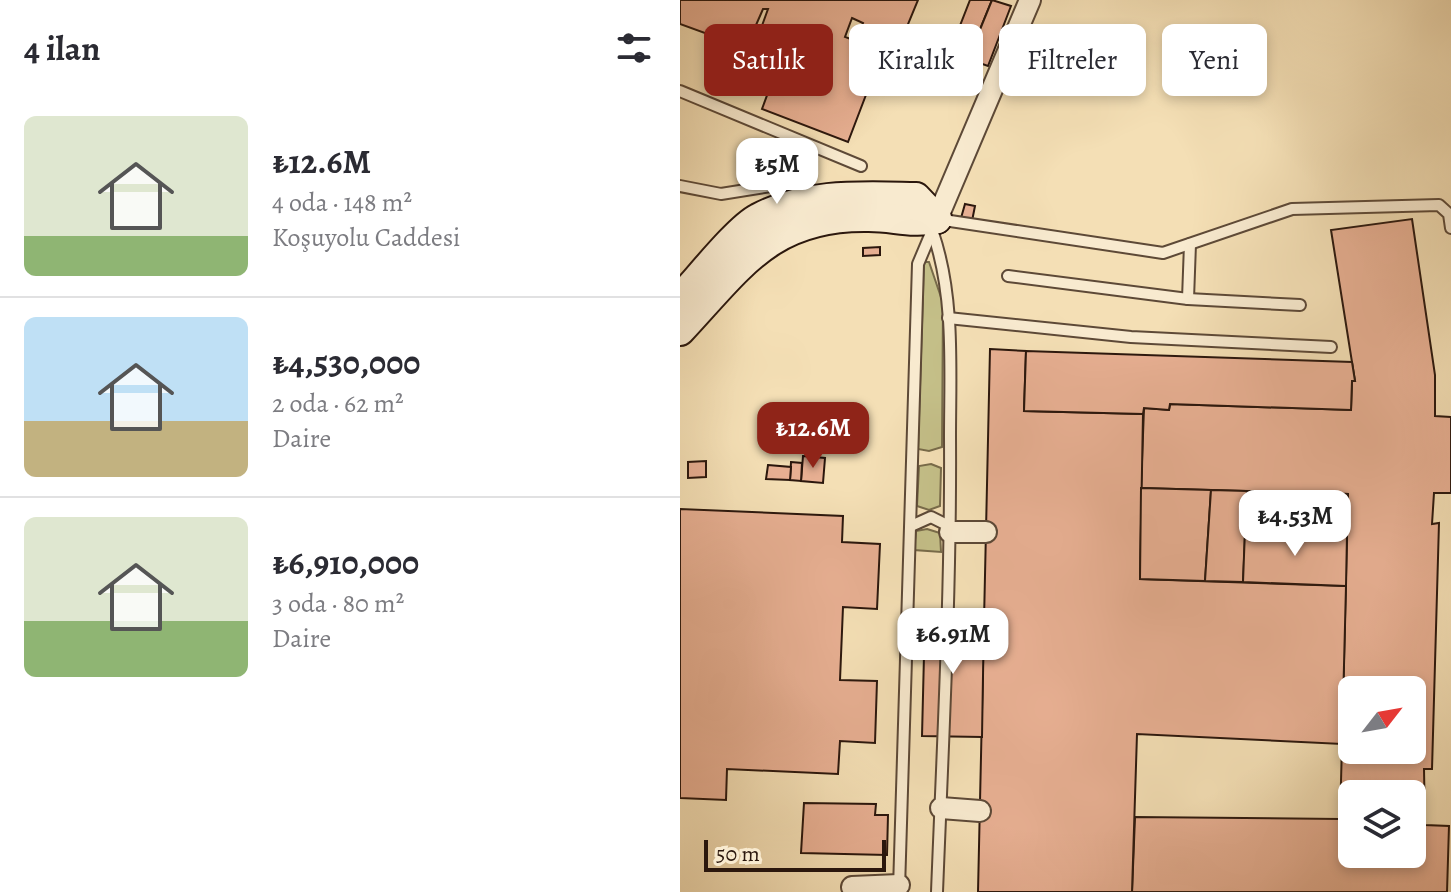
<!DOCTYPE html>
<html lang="tr">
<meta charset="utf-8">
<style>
:root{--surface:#fff;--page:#f7f7f7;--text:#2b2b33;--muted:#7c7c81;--line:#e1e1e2;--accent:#8f2418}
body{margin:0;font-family:Alegreya,serif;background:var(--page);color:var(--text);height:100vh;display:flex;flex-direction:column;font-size:30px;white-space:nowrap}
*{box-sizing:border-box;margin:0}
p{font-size:26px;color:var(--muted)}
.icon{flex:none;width:44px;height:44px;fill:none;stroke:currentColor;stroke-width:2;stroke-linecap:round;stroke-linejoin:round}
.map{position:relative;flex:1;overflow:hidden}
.side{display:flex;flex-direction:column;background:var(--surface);width:680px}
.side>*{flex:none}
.top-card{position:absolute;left:24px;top:24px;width:626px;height:72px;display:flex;gap:16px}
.needle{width:52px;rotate:59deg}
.fabs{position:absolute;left:658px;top:676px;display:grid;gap:16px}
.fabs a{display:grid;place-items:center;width:88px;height:88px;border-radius:12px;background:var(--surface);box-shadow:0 4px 12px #0003;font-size:40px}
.scale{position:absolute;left:24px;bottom:20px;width:182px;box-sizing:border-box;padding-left:8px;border:4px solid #2b170d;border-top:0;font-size:22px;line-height:28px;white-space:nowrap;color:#2b170d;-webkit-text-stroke:6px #f8eacf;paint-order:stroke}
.price{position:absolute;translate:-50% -68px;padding:0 18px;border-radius:16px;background:#fff;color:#222;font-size:26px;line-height:52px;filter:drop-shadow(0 2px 4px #0008)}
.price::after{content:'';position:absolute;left:50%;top:48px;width:24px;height:18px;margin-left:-12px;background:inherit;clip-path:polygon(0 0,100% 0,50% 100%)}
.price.on{background:var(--accent);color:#fff}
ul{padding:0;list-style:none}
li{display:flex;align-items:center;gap:24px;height:200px;padding:0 24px}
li+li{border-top:2px solid var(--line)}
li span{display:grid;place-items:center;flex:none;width:224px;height:160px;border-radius:12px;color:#555}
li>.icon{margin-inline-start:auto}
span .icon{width:96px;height:96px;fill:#fffc;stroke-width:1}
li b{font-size:34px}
h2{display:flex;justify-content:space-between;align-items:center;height:96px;padding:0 24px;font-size:34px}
.pill{padding:0 28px;border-radius:12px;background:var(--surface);box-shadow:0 4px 12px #0003;font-size:28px;line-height:72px}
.pill.on{background:var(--accent);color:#fff}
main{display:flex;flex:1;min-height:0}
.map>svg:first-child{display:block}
.green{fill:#c4bf88;stroke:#786b4a;stroke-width:2}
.building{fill:#e7af92;stroke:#2b170d;stroke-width:2;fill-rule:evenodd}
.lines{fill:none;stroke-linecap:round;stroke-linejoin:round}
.lane-casing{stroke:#5d4937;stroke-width:14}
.street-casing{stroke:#5d4937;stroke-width:24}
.secondary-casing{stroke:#2b170d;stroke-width:32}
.lane{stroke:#f8eacf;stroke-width:10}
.street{stroke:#f8eacf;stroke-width:20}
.secondary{stroke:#f8eacf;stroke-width:28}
</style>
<main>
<section class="side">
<h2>4 ilan<svg class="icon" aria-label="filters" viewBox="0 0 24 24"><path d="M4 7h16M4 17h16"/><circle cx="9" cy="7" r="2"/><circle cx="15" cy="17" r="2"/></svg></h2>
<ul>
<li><span style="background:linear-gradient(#dfe7d0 75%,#8fb573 0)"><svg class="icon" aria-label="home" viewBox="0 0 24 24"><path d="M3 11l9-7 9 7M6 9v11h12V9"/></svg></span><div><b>₺12.6M</b><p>4 oda · 148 m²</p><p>Koşuyolu Caddesi</p></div></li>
<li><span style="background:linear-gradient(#bfe0f5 65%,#c2b280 0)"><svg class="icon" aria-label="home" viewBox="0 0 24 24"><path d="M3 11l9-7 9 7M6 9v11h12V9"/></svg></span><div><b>₺4,530,000</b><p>2 oda · 62 m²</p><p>Daire</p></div></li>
<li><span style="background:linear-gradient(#dfe7d0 65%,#8fb573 0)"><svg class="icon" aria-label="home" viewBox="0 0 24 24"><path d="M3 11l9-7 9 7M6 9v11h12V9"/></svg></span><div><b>₺6,910,000</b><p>3 oda · 80 m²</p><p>Daire</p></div></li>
</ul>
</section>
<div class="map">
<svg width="771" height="892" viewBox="0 0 771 892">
<rect width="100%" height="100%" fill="#f4dfb5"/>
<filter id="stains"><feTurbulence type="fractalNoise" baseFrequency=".0025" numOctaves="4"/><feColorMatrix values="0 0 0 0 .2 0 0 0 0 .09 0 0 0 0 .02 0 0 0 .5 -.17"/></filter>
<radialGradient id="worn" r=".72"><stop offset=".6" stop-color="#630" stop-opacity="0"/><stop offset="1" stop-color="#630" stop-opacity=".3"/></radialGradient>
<!-- green -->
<g class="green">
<path d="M 244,262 L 249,262 L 263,303 L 262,447 L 249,451 L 238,449 Z"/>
<path d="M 251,464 L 261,468 L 260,506 L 249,510 L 237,506 L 239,466 Z"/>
<path d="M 247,529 L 260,533 L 261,552 L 234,550 L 236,531 Z"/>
</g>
<!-- building -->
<g class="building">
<path d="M 0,0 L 238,0 L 200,92 L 189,87 L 168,142 L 82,109 L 106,44 L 79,34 L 88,9 L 83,9 L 66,48 L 0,24 ZM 172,18 L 183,23 L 176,41 L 165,37 Z"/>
<path d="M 290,0 L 312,0 L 285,66 L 267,59 Z"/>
<path d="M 312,0 L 331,6 L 308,66 L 288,59 Z"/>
<path d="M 285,204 L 295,206 L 292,221 L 281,218 Z"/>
<path d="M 732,219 L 755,375 L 755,416 L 771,417 L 771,493 L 754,493 L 752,524 L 759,523 L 752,769 L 744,769 L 745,825 L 769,826 L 767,892 L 452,892 L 455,817 L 660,819 L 662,744 L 668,494 L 461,488 L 464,408 L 489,410 L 490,404 L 671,410 L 672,381 L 675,381 L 651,230 ZM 672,690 L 732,690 L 732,750 L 672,750 ZM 672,794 L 732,794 L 732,854 L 672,854 Z"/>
<path d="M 200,247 L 200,255 L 183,256 L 183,248 Z"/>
<path d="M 310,349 L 346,351 L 344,411 L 463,414 L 460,579 L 666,586 L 662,744 L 457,734 L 452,892 L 298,892 Z"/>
<path d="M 346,351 L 672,362 L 675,381 L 672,381 L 671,410 L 490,404 L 489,410 L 464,408 L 463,414 L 344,411 Z"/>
<path d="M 123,456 L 145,458 L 143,483 L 121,481 Z"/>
<path d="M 26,461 L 26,477 L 8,478 L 8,462 Z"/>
<path d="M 111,462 L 122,463 L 121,481 L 110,480 Z"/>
<path d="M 88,465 L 111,467 L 110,480 L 86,479 Z"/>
<path d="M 461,488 L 531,490 L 525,581 L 460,579 Z"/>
<path d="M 531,490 L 567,491 L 563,582 L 525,581 Z"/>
<path d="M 567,491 L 668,494 L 667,534 L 565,530 Z"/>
<path d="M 0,509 L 163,516 L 162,542 L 200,544 L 197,609 L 163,607 L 160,680 L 197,681 L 195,743 L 160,741 L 158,774 L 47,769 L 46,800 L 0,798 Z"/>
<path d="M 565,530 L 667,534 L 666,586 L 563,582 Z"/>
<path d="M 245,615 L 304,615 L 302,737 L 242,736 Z"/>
<path d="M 124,803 L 196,804 L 195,815 L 208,815 L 207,855 L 121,853 Z"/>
</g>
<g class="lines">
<defs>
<g id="lane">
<path d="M 0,91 L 181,166"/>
<path d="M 0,186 L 41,194 L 116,182"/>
<path d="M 253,233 C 275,297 270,370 270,437 C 271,589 263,740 257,892"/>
<path d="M 328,276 L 508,299 L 620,305"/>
<path d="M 508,299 L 510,244"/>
<path d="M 268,318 L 451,337 L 651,347"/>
<path d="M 231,526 L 251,517 L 271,527"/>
<path d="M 219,889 L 238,264 L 257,219 L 483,253 L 612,209 L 759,205 L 769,214 L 771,228"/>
</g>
<g id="street">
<path d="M 257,219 L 350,0"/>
<path d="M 270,532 L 306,532"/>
<path d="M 261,808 L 300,811"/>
<path d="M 172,887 L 219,885"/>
</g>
<g id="secondary">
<path d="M 0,298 C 18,279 58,228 78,218 C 127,192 182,196 236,197 L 257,219"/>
<path d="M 0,331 C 61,266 91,215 189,217 C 215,217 230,224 257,219"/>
</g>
</defs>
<!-- lane casing -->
<use href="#lane" class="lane-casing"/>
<!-- street casing -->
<use href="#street" class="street-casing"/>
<!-- secondary casing -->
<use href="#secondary" class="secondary-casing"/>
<!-- lane -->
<use href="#lane" class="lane"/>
<!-- street -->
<use href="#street" class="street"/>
<!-- secondary -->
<use href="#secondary" class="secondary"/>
</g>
<rect width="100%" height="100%" filter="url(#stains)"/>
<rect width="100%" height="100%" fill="url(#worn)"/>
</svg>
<div class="fabs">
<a><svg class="needle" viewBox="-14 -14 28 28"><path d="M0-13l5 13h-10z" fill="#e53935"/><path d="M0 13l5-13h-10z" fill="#7c7c81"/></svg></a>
<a><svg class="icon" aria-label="layers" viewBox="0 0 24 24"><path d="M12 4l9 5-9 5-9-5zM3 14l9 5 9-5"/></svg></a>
</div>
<div class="scale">50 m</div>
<b class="price" style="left:97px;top:206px">₺5M</b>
<b class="price on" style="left:133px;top:470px">₺12.6M</b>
<b class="price" style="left:615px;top:558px">₺4.53M</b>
<b class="price" style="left:273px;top:676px">₺6.91M</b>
<div class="top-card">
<a class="pill on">Satılık</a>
<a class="pill">Kiralık</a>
<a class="pill">Filtreler</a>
<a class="pill">Yeni</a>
</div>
</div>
</main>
